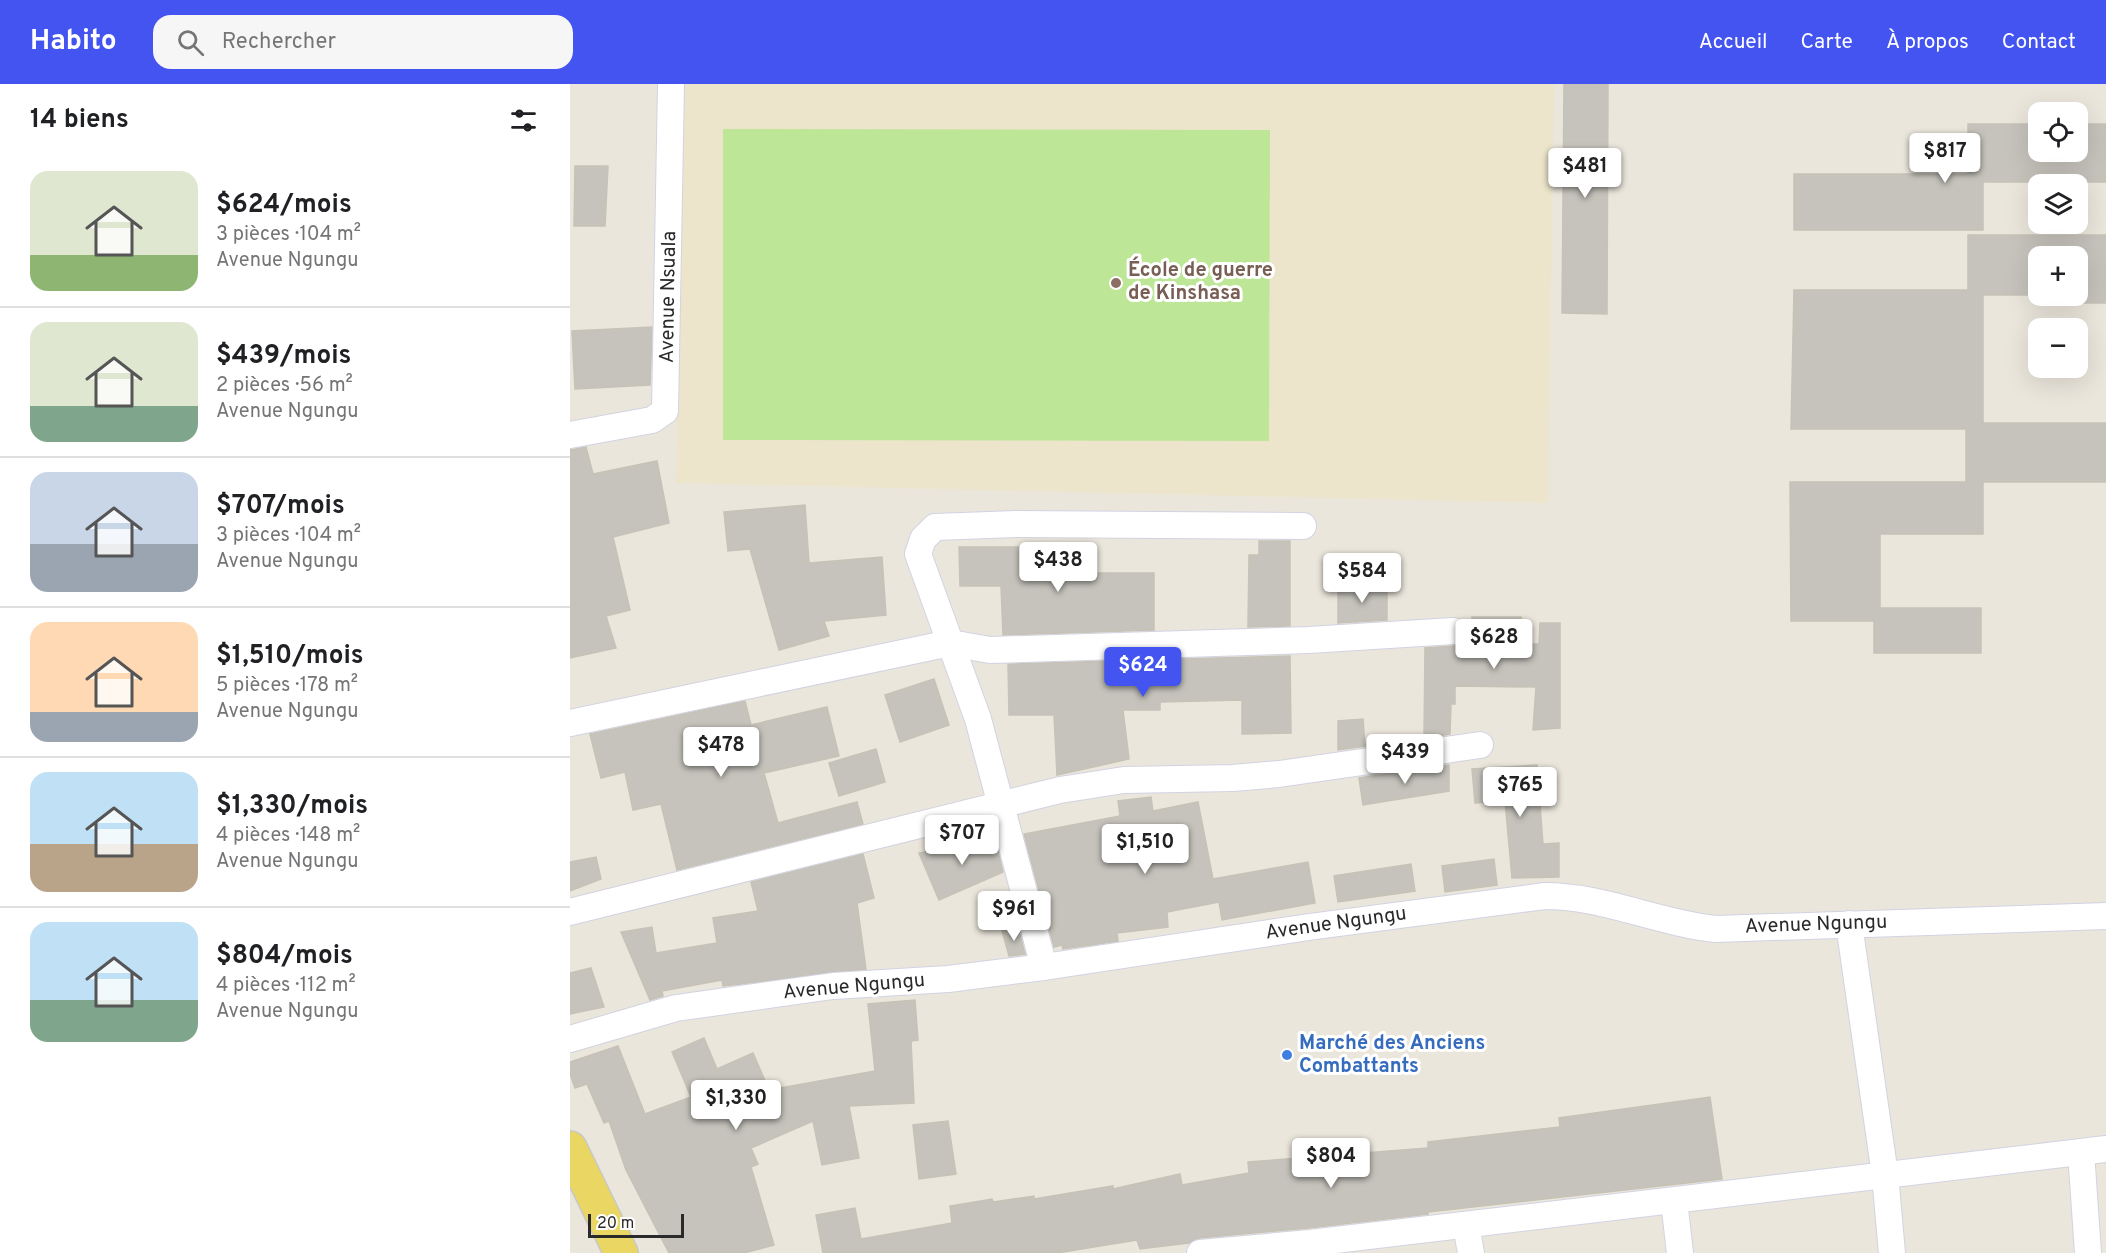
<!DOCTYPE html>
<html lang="fr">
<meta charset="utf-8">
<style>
:root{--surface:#fff;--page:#f6f6f6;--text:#202124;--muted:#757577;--line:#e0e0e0;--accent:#4454f0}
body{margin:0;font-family:Overpass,sans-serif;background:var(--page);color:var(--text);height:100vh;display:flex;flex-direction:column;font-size:22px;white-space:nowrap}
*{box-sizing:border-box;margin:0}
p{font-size:20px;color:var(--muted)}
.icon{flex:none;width:33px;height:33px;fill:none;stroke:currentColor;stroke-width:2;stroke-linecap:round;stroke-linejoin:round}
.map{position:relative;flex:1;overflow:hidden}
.sheet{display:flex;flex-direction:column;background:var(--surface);width:570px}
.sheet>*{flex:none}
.buttons{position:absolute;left:1458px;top:18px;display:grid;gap:12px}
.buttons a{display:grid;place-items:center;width:60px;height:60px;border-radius:12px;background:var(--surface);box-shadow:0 6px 24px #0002;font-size:30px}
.scale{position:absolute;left:18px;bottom:15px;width:96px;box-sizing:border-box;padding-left:6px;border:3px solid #2a2a2a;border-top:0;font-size:16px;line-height:21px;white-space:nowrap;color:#2a2a2a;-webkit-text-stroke:4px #fff;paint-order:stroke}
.price{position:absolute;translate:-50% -51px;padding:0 14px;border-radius:6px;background:#fff;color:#222;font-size:20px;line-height:39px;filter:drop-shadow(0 2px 3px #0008)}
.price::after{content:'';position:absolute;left:50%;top:36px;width:18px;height:14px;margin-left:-9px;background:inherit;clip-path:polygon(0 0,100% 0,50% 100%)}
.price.active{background:var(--accent);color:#fff}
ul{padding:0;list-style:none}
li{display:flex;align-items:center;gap:18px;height:150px;padding:0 30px}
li+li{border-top:2px solid var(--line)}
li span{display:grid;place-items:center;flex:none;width:168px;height:120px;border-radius:18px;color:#555}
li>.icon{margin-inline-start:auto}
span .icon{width:72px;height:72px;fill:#fffc;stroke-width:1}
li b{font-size:26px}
h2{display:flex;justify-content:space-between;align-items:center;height:72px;padding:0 30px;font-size:26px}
header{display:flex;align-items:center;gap:36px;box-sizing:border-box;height:84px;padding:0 30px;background:var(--accent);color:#fff}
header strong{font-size:28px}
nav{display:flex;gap:33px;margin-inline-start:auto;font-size:21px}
.search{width:420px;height:54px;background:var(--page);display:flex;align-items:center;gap:15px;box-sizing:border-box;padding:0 21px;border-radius:18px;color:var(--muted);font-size:22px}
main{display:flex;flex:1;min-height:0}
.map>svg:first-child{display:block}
.education{fill:#ece5cc}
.pitch{fill:#bde697}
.building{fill:#c6c3bc;stroke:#c6c2b6;stroke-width:1.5}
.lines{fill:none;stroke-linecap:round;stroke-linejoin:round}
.street-casing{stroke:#d1d3e2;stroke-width:28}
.primary-casing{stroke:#c8c8c8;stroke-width:36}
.street{stroke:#fff;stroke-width:26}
.primary{stroke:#e9d663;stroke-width:33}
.education-dot{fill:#8d6e63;stroke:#fff;stroke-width:2}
.shop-dot{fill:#3f7fe0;stroke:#fff;stroke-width:2}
.labels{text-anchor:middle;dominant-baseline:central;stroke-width:6;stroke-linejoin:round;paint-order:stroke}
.education-label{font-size:20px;font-weight:bold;fill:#785e54;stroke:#fff;text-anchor:start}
.street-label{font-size:20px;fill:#2a2a2a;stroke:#fff}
.shop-label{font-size:20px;font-weight:bold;fill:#366cbe;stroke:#fff;text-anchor:start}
</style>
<header>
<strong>Habito</strong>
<div class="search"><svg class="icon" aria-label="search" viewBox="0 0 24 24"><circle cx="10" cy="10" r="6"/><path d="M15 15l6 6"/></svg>Rechercher</div>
<nav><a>Accueil</a><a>Carte</a><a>À propos</a><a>Contact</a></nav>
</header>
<main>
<section class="sheet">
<h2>14 biens<svg class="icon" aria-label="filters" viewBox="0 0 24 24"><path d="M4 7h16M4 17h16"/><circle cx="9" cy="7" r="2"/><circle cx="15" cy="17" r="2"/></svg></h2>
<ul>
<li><span style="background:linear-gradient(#dfe7d0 70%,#8fb573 0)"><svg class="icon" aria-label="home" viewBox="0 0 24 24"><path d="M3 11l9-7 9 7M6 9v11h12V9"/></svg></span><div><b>$624/mois</b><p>3 pièces · 104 m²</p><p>Avenue Ngungu</p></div></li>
<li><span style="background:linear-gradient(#dfe7d0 70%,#7fa58c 0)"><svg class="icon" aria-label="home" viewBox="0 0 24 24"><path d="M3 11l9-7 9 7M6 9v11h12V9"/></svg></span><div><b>$439/mois</b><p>2 pièces · 56 m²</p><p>Avenue Ngungu</p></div></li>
<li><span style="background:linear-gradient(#c9d6e8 60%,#9aa5b1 0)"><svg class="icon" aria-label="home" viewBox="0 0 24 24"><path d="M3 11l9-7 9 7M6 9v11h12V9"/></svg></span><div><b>$707/mois</b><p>3 pièces · 104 m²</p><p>Avenue Ngungu</p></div></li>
<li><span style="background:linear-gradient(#ffd9b3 75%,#9aa5b1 0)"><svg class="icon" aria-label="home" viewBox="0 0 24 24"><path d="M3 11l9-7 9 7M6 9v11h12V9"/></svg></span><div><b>$1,510/mois</b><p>5 pièces · 178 m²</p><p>Avenue Ngungu</p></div></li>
<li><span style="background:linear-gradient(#bfe0f5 60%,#b9a48a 0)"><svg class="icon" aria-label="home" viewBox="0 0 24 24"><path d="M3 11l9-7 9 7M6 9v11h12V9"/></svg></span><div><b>$1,330/mois</b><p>4 pièces · 148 m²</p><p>Avenue Ngungu</p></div></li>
<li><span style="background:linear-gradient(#bfe0f5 65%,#7fa58c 0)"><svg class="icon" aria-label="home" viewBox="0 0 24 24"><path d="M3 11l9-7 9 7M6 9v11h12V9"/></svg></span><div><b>$804/mois</b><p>4 pièces · 112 m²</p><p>Avenue Ngungu</p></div></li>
</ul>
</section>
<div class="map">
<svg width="1536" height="1169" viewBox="0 0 1536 1169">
<rect width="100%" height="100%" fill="#ebe6dc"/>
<!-- education -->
<path class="education" d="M 114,0 L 984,0 L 978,419 L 106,399 Z"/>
<!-- pitch -->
<path class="pitch" d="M 153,45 L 700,46 L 699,357 L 153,356 Z"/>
<!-- building -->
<g class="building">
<path d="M 994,0 L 1038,0 L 1037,230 L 992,229 Z"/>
<path d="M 1398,40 L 1468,40 L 1468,68 L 1508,68 L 1508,40 L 1536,40 L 1536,98 L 1413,98 L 1413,146 L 1224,146 L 1224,90 L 1398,90 Z"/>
<path d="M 5,82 L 38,82 L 35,142 L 4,142 Z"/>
<path d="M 1398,151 L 1536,151 L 1536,219 L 1511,219 L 1511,211 L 1508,211 L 1508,172 L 1468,172 L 1468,211 L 1413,211 L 1413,339 L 1536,339 L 1536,398 L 1413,398 L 1413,450 L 1310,450 L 1310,524 L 1411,524 L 1411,569 L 1304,569 L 1304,537 L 1221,537 L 1220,398 L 1396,398 L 1396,345 L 1221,345 L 1224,206 L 1398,206 Z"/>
<path d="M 82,243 L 80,301 L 5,305 L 2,247 Z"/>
<path d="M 16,363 L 23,390 L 87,377 L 99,439 L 43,453 L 60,526 L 36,532 L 46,564 L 0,574 L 0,366 Z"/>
<path d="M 235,421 L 239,479 L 312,473 L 316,531 L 254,537 L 259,552 L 209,566 L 180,465 L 158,467 L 154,428 Z"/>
<path d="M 689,457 L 720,457 L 720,542 L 678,543 L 679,471 L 689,471 Z"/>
<path d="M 389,463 L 477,463 L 477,489 L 584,489 L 584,546 L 433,551 L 431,502 L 390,502 Z"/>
<path d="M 768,502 L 817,502 L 817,536 L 768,539 Z"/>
<path d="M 902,533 L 951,533 L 951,560 L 969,560 L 970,539 L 990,539 L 990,644 L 963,646 L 966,603 L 885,602 L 885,620 L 881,620 L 880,650 L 854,654 L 855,564 L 884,562 L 894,556 L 902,556 Z"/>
<path d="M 720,572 L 721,649 L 672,650 L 672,616 L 590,618 L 590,626 L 553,626 L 559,675 L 487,691 L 484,631 L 439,631 L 438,580 Z"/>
<path d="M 364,595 L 379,641 L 330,658 L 315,611 Z"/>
<path d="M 175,617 L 181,641 L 257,623 L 269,672 L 194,689 L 208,739 L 287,718 L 293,740 L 107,786 L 91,720 L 63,726 L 55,688 L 31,694 L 20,650 Z"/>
<path d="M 793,635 L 795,662 L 768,666 L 768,637 Z"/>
<path d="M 306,665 L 315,698 L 269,712 L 259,679 Z"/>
<path d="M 879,681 L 879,707 L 793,721 L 789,694 Z"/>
<path d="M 967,681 L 973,760 L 989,759 L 989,793 L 942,794 L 935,717 L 905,719 L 902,685 Z"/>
<path d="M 581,713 L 583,727 L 628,718 L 643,795 L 738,778 L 745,819 L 652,836 L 649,818 L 597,828 L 598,843 L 547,849 L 548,857 L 493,865 L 492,861 L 484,863 L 454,750 L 550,732 L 548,717 Z"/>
<path d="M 425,755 L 433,788 L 369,816 L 349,769 Z"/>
<path d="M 293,770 L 304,814 L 287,819 L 296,885 L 153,902 L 152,896 L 92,907 L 93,912 L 80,916 L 51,848 L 82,843 L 86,869 L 147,859 L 143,834 L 188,827 L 181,798 Z"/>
<path d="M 26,773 L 31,795 L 0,807 L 0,778 Z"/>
<path d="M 924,775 L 927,801 L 875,808 L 872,782 Z"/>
<path d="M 841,780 L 845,807 L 768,818 L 764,792 Z"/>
<path d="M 448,843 L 455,870 L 439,872 L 432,847 Z"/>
<path d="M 21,884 L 34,923 L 0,930 L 0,889 Z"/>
<path d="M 345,916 L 348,956 L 341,957 L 344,1019 L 279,1022 L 289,1074 L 252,1081 L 243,1037 L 181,1064 L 188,1080 L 181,1083 L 204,1161 L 174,1169 L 99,1169 L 56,1086 L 39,1037 L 34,1039 L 17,1000 L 5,1004 L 0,990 L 0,978 L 48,962 L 75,1030 L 121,1013 L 102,968 L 134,954 L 147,985 L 183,969 L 199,1006 L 305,987 L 298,920 Z"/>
<path d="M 1140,1013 L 1152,1095 L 858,1128 L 858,1130 L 738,1144 L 629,1154 L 619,1159 L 570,1165 L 567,1156 L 487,1169 L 253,1169 L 246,1131 L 285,1124 L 291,1155 L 382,1139 L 380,1122 L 422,1115 L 423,1118 L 464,1112 L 464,1115 L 543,1102 L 543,1105 L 610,1090 L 612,1101 L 679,1089 L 678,1078 L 858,1064 L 858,1058 L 990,1043 L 989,1034 Z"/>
<path d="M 378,1037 L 386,1090 L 349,1095 L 343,1041 Z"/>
</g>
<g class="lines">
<defs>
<g id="street">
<path d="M 0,351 L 82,336 L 95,327 L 101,0"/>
<path d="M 0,639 L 380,559 L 420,566 L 739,556 L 883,547"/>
<path d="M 0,828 L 490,706 L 554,696 L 663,694 L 709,690 L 910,661"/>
<path d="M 1279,840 L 1315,1091 L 1322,1169"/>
<path d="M 474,883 L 408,635 L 348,470 L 353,455 L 365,443 L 446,440 L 733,442"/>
<path d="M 0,955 L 106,924 L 263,902 L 378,895 L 474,883 L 739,843 L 975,812 C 1033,812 1088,839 1146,845 L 1536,832"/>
<path d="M 1511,1068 L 1518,1169"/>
<path d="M 1104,1117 L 1110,1169"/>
<path d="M 896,1141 L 901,1169"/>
<path d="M 630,1169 L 740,1159 L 1536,1065"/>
</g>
<path id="primary" d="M 0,1064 L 51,1169"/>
</defs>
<!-- street casing -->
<use href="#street" class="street-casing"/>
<!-- primary casing -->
<use href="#primary" class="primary-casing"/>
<!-- street -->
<use href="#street" class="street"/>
<!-- primary -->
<use href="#primary" class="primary"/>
</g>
<!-- markers -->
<circle class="education-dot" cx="546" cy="199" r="6"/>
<circle class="shop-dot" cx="717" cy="971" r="6"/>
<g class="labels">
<!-- education labels -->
<g class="education-label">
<text x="558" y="187">École de guerre<tspan x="558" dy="23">de Kinshasa</tspan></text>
</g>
<!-- street labels -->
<g class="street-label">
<text transform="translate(99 213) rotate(-89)">Avenue Nsuala</text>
<text transform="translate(766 840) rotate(-8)">Avenue Ngungu</text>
<text transform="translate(1246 841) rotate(-2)">Avenue Ngungu</text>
<text transform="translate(284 903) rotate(-5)">Avenue Ngungu</text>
</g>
<!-- shop labels -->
<g class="shop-label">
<text x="729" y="960">Marché des Anciens<tspan x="729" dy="23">Combattants</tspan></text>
</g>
</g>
</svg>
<div class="buttons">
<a><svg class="icon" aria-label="locate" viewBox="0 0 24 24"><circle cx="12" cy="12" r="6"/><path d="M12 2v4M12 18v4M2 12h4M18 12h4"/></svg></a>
<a><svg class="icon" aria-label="layers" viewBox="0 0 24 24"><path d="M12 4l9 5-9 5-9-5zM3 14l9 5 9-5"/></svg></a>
<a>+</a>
<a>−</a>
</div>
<div class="scale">20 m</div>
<b class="price" style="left:1375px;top:100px">$817</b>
<b class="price" style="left:1015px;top:115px">$481</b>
<b class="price" style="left:488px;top:509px">$438</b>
<b class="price" style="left:792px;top:520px">$584</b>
<b class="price" style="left:924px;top:586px">$628</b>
<b class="price active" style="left:573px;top:614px">$624</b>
<b class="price" style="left:151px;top:694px">$478</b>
<b class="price" style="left:835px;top:701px">$439</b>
<b class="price" style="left:950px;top:734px">$765</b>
<b class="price" style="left:392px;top:782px">$707</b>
<b class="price" style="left:575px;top:791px">$1,510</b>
<b class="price" style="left:444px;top:858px">$961</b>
<b class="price" style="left:166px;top:1047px">$1,330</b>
<b class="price" style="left:761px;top:1105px">$804</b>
</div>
</main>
